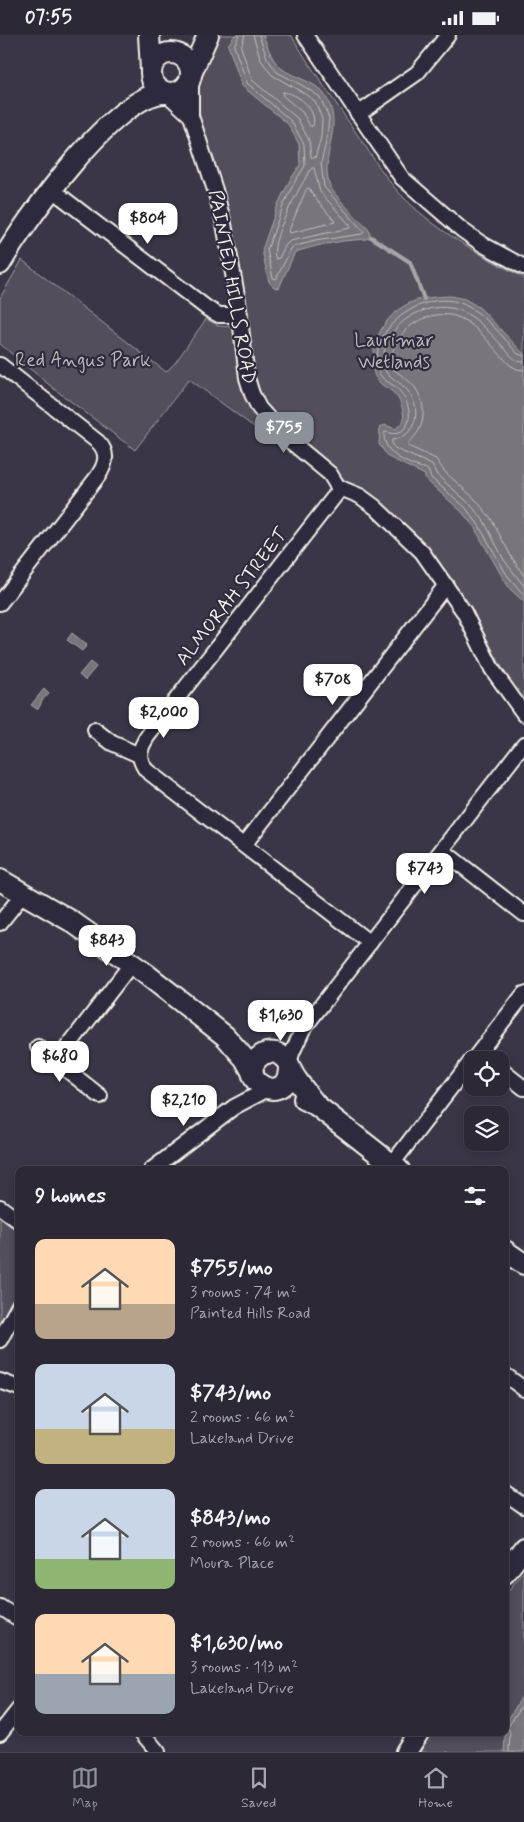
<!DOCTYPE html>
<meta charset="utf-8">
<style>
:root{--surface:#2c2835;--page:#34303d;--text:#f1f3f6;--muted:#a6a6ad;--line:#484450;--accent:#8c9099}
body{margin:0;font-family:Mynerve,sans-serif;background:var(--page);color:var(--text);height:100vh;display:flex;flex-direction:column;font-size:19px;white-space:nowrap}
*{box-sizing:border-box;margin:0}
p{font-size:16px;color:var(--muted)}
.icon{flex:none;width:28px;height:28px;fill:none;stroke:currentColor;stroke-width:2;stroke-linecap:round;stroke-linejoin:round}
.map{position:relative;flex:1;overflow:hidden}
.panel{position:absolute;left:15px;top:1131px;width:494px;height:570px;display:flex;flex-direction:column;background:var(--surface);border-radius:10px;box-shadow:0 2px 8px #0003,0 0 0 1px var(--line)}
.panel>*{flex:none}
.fabs{position:absolute;left:464px;top:1016px;display:grid;gap:10px}
.fabs a{display:grid;place-items:center;width:45px;height:45px;border-radius:10px;background:var(--surface);box-shadow:0 2px 8px #0003,0 0 0 1px var(--line);font-size:25px}
.price{position:absolute;translate:-50% -42px;padding:0 11px;border-radius:10px;background:#fff;color:#222;font-size:16px;line-height:32px;filter:drop-shadow(0 1px 2px #0008)}
.price::after{content:'';position:absolute;left:50%;top:30px;width:15px;height:11px;margin-left:-8px;background:inherit;clip-path:polygon(0 0,100% 0,50% 100%)}
.price.on{background:var(--accent);color:#fff}
ul{padding:0;list-style:none}
li{display:flex;align-items:center;gap:15px;height:125px;padding:0 20px}
li span{display:grid;place-items:center;flex:none;width:140px;height:100px;border-radius:10px;color:#555}
li>.icon{margin-inline-start:auto}
span .icon{width:60px;height:60px;fill:#fffc;stroke-width:1}
li b{font-size:21px}
h2{display:flex;justify-content:space-between;align-items:center;height:60px;padding:0 20px;font-size:21px}
.status{display:flex;justify-content:space-between;align-items:center;height:35px;padding:0 25px;background:var(--surface);direction:ltr}
.status svg{height:14px;fill:currentColor}
.tab-bar{display:flex;justify-content:space-around;align-items:center;height:70px;border-top:1px solid var(--line);background:var(--surface);font-size:14px;color:var(--muted)}
.tab-bar a{display:grid;justify-items:center;gap:2px}
.tab-bar .on{color:var(--accent)}
.map>svg:first-child{display:block}
.green{fill:#534e5c;stroke:#a4a0a2}
.water{fill:#78747b;stroke:#aaa6a7}
.lines{fill:none;stroke-linecap:round;stroke-linejoin:round}
.shore{stroke:#c2bfbc;stroke-width:1}
.stream{stroke:#aaa6a7;stroke-width:4}
.street-casing{stroke:#f4f1e8;stroke-width:18}
.secondary-casing{stroke:#f4f1e8;stroke-width:24}
.street{stroke:#2f2a3d;stroke-width:14}
.secondary{stroke:#2f2a3d;stroke-width:20}
.labels{text-anchor:middle;dominant-baseline:central;stroke-width:4.5;stroke-linejoin:round;paint-order:stroke}
.street-label{font-size:19px;fill:#f4f1e8;stroke:#2f2a3d}
.park-label{font-size:19px;fill:#bcb8b7;stroke:#2f2a3d}
</style>
<div class="status"><b>07:55</b><svg viewBox="0 0 49 12"><path d="M0 12V9h3v3zM5 12V6h3v6zM10 12V3h3v9zM15 12V0h3v12zM26 1h20v11H26zM47 4h2v5h-2z"/></svg></div>
<div class="map">
<svg width="524" height="1717" viewBox="0 0 524 1717">
<rect width="100%" height="100%" fill="#3b3647"/>
<filter id="ink" filterUnits="userSpaceOnUse"><feTurbulence type="fractalNoise" baseFrequency=".02" numOctaves="2"/><feDisplacementMap in="SourceGraphic" scale="10" xChannelSelector="R" yChannelSelector="G"/><feConvolveMatrix kernelMatrix="1 2 1 2 8 2 1 2 1" color-interpolation-filters="sRGB"/></filter>
<g filter="url(#ink)">
<!-- green -->
<g class="green">
<path d="M 217,0 L 291,0 C 312,35 336,68 359,102 C 373,122 386,145 404,163 C 438,197 482,221 524,243 L 524,665 L 508,644 L 469,570 L 446,536 L 416,499 L 370,458 L 346,447 L 330,428 L 275,382 L 260,362 L 252,338 L 248,288 L 228,173 L 198,90 L 194,40 Z"/>
<path d="M 22,225 L 166,337 L 175,328 L 206,284 L 219,291 L 233,292 C 237,327 238,356 259,386 L 254,392 L 189,344 L 135,415 L 53,353 L 0,309 L 0,263 Z"/>
<path d="M 0,1183 L 19,1198 L 19,1253 L 0,1288 Z"/>
<path d="M 524,1536 L 524,1717 L 420,1717 L 431,1698 L 505,1698 L 505,1560 Z"/>
</g>
<!-- water -->
<g class="water">
<path d="M 235,0 L 263,0 C 268,11 271,25 281,33 C 294,43 315,46 324,59 C 346,91 320,116 329,149 C 332,159 361,186 369,195 L 371,202 L 366,204 L 343,206 L 316,211 L 295,217 L 279,253 L 274,252 L 269,247 L 262,215 L 278,169 L 290,145 L 300,130 L 299,109 L 288,89 L 242,51 L 228,10 Z"/>
<path d="M 450,261 L 465,264 L 480,273 L 524,319 L 524,567 L 510,554 L 503,543 L 474,492 L 461,476 L 425,444 L 425,440 L 388,422 L 379,409 L 380,392 L 385,390 L 396,394 L 404,385 C 403,371 400,361 387,353 C 383,351 378,347 376,343 C 373,339 373,333 373,328 C 372,302 388,277 412,267 C 424,262 437,262 450,261 Z"/>
<path d="M 72,598 L 87,610 L 82,616 L 67,605 Z"/>
<path d="M 90,627 L 96,632 L 85,645 L 79,640 Z"/>
<path d="M 44,654 L 49,659 L 42,665 L 40,671 L 37,674 L 31,670 Z"/>
<path d="M 524,1658 L 524,1717 L 504,1717 L 506,1688 Z"/>
</g>
<g class="lines">
<!-- shore -->
<g class="shore">
<path d="M 239,0 L 234,11 L 247,48 L 291,86 L 304,109 L 305,131 L 294,148 L 283,171 L 267,215 L 273,243 L 276,244 L 292,212 L 315,206 L 362,199 L 364,197 L 324,152 L 321,128 L 327,103 L 329,83 L 320,62 L 305,52 L 277,37 L 267,23 L 259,0"/>
<path d="M 245,0 L 241,12 L 252,45 L 297,83 L 309,105 L 311,122 L 315,123 L 321,102 L 322,84 L 315,66 L 302,57 L 272,40 L 261,25 L 253,0"/>
<path d="M 283,57 C 298,58 318,75 313,91 L 310,91 L 302,77 L 283,61 Z"/>
<path d="M 314,133 L 320,157 L 350,190 L 350,193 L 290,206 L 285,211 L 279,223 L 276,224 C 267,208 301,150 311,134 Z"/>
<path d="M 309,153 L 315,163 L 334,185 L 335,187 L 290,198 L 289,195 L 306,155 Z"/>
<path d="M 524,321 L 518,319 C 503,302 486,280 465,270 C 436,255 394,277 381,305 C 377,314 375,329 379,338 C 383,346 391,348 397,353 C 407,363 415,382 404,394 C 399,400 393,399 386,397 L 384,398 C 383,416 401,426 416,431 C 421,433 424,432 428,435 L 431,443 L 465,472 L 478,489 L 507,540 L 524,560"/>
<path d="M 524,327 C 515,327 511,321 506,315 C 482,289 463,264 425,275 C 411,279 399,288 391,300 C 384,311 381,325 386,337 C 393,345 404,349 410,359 C 422,377 415,402 392,405 L 392,410 L 396,414 L 432,430 L 437,440 L 470,469 L 484,486 L 504,525 L 524,551"/>
<path d="M 524,335 L 517,334 L 510,330 C 495,316 479,291 460,283 C 428,269 386,299 392,333 C 400,340 410,345 416,354 C 428,372 425,395 408,408 L 408,411 L 436,424 L 444,436 L 475,464 L 490,482 L 511,521 L 524,541"/>
<path d="M 509,1717 L 510,1698 L 508,1692 L 524,1667"/>
</g>
<!-- stream -->
<path class="stream" d="M 371,202 L 410,227 L 424,264"/>
<defs>
<g id="street">
<path d="M 305,0 L 402,143 L 462,195 L 482,209 L 524,232"/>
<path d="M 191,41 L 191,81 L 215,155 L 224,189 L 238,266 L 247,343 L 252,359 L 259,373 L 284,401 L 330,439 L 338,452 L 360,461 L 375,472 L 422,517 L 464,577 L 492,634 L 524,679"/>
<path d="M 166,58 L 191,81"/>
<path d="M 358,79 L 417,38 L 448,0"/>
<path d="M 51,154 L 208,274 L 219,280 L 240,280"/>
<path d="M 0,330 L 98,407 C 109,418 106,429 98,441 L 0,568"/>
<path d="M 341,453 L 147,702 C 139,715 137,722 146,735 L 370,908"/>
<path d="M 95,695 L 112,708 L 139,720"/>
<path d="M 244,810 L 446,550"/>
<path d="M 442,815 L 524,879"/>
<path d="M 0,888 L 23,859"/>
<path d="M 38,1012 L 100,1061"/>
<path d="M 473,1025 L 524,959"/>
<path d="M 56,1027 L 132,928"/>
<path d="M 289,1030 L 292,1018 L 303,994 L 524,709"/>
<path d="M 500,1034 L 524,1053"/>
<path d="M 392,1129 L 472,1025"/>
<path d="M 151,1135 L 234,1072 L 268,1054"/>
<path d="M 0,1172 L 19,1186"/>
<path d="M 0,1305 L 19,1270"/>
<path d="M 505,1340 L 524,1354"/>
<path d="M 0,1346 L 19,1353"/>
<path d="M 505,1458 L 524,1471"/>
<path d="M 0,1572 L 19,1584"/>
<path d="M 0,1698 L 19,1674"/>
<path d="M 142,1698 L 158,1717"/>
</g>
<g id="secondary">
<path d="M 149,0 L 151,35"/>
<circle cx="171" cy="38" r="20"/>
<path d="M 191,39 L 208,0"/>
<path d="M 0,229 C 24,188 115,58 165,58"/>
<path d="M 0,845 L 71,886 L 146,939 L 225,1001 L 245,1024 L 253,1038"/>
<path d="M 289,1033 C 288,1073 235,1047 258,1023 C 263,1018 270,1017 276,1018 C 280,1019 283,1022 286,1025 C 290,1031 292,1039 297,1045 C 303,1054 310,1062 316,1070"/>
<path d="M 304,1064 L 316,1070 L 399,1135"/>
<path d="M 505,1216 L 524,1229"/>
<path d="M 505,1538 L 524,1513"/>
<path d="M 406,1717 L 418,1698"/>
</g>
</defs>
<!-- street casing -->
<use href="#street" class="street-casing"/>
<!-- secondary casing -->
<use href="#secondary" class="secondary-casing"/>
<!-- street -->
<use href="#street" class="street"/>
<!-- secondary -->
<use href="#secondary" class="secondary"/>
</g>
</g>
<g class="labels">
<!-- street labels -->
<g class="street-label">
<text transform="translate(232 252) rotate(80)">PAINTED HILLS ROAD</text>
<text transform="translate(232 562) rotate(-52)">ALMORAH STREET</text>
</g>
<!-- park labels -->
<g class="park-label">
<text x="394" y="305">Laurimar<tspan x="394" dy="22">Wetlands</tspan></text>
<text x="83" y="325">Red Angus Park</text>
</g>
</g>
</svg>
<div class="fabs">
<a><svg class="icon" aria-label="locate" viewBox="0 0 24 24"><circle cx="12" cy="12" r="6"/><path d="M12 2v4M12 18v4M2 12h4M18 12h4"/></svg></a>
<a><svg class="icon" aria-label="layers" viewBox="0 0 24 24"><path d="M12 4l9 5-9 5-9-5zM3 14l9 5 9-5"/></svg></a>
</div>
<b class="price" style="left:148px;top:210px">$804</b>
<b class="price on" style="left:284px;top:419px">$755</b>
<b class="price" style="left:333px;top:671px">$708</b>
<b class="price" style="left:164px;top:704px">$2,000</b>
<b class="price" style="left:425px;top:860px">$743</b>
<b class="price" style="left:107px;top:932px">$843</b>
<b class="price" style="left:281px;top:1007px">$1,630</b>
<b class="price" style="left:60px;top:1048px">$680</b>
<b class="price" style="left:184px;top:1092px">$2,210</b>
<section class="panel">
<h2>9 homes<svg class="icon" aria-label="filters" viewBox="0 0 24 24"><path d="M4 7h16M4 17h16"/><circle cx="9" cy="7" r="2"/><circle cx="15" cy="17" r="2"/></svg></h2>
<ul>
<li><span style="background:linear-gradient(#ffd9b3 65%,#b9a48a 0)"><svg class="icon" aria-label="home" viewBox="0 0 24 24"><path d="M3 11l9-7 9 7M6 9v11h12V9"/></svg></span><div><b>$755/mo</b><p>3 rooms · 74 m²</p><p>Painted Hills Road</p></div></li>
<li><span style="background:linear-gradient(#c9d6e8 65%,#c2b280 0)"><svg class="icon" aria-label="home" viewBox="0 0 24 24"><path d="M3 11l9-7 9 7M6 9v11h12V9"/></svg></span><div><b>$743/mo</b><p>2 rooms · 66 m²</p><p>Lakeland Drive</p></div></li>
<li><span style="background:linear-gradient(#c9d6e8 70%,#8fb573 0)"><svg class="icon" aria-label="home" viewBox="0 0 24 24"><path d="M3 11l9-7 9 7M6 9v11h12V9"/></svg></span><div><b>$843/mo</b><p>2 rooms · 66 m²</p><p>Moura Place</p></div></li>
<li><span style="background:linear-gradient(#ffd9b3 60%,#9aa5b1 0)"><svg class="icon" aria-label="home" viewBox="0 0 24 24"><path d="M3 11l9-7 9 7M6 9v11h12V9"/></svg></span><div><b>$1,630/mo</b><p>3 rooms · 113 m²</p><p>Lakeland Drive</p></div></li>
</ul>
</section>
</div>
<nav class="tab-bar">
<a class="on"><svg class="icon" aria-label="map" viewBox="0 0 24 24"><path d="M3 6l6-2 6 2 6-2v14l-6 2-6-2-6 2zM9 4v14M15 6v14"/></svg>Map</a>
<a><svg class="icon" aria-label="saved" viewBox="0 0 24 24"><path d="M7 4h10v16l-5-4-5 4z"/></svg>Saved</a>
<a><svg class="icon" aria-label="home" viewBox="0 0 24 24"><path d="M3 11l9-7 9 7M6 9v11h12V9"/></svg>Home</a>
</nav>
